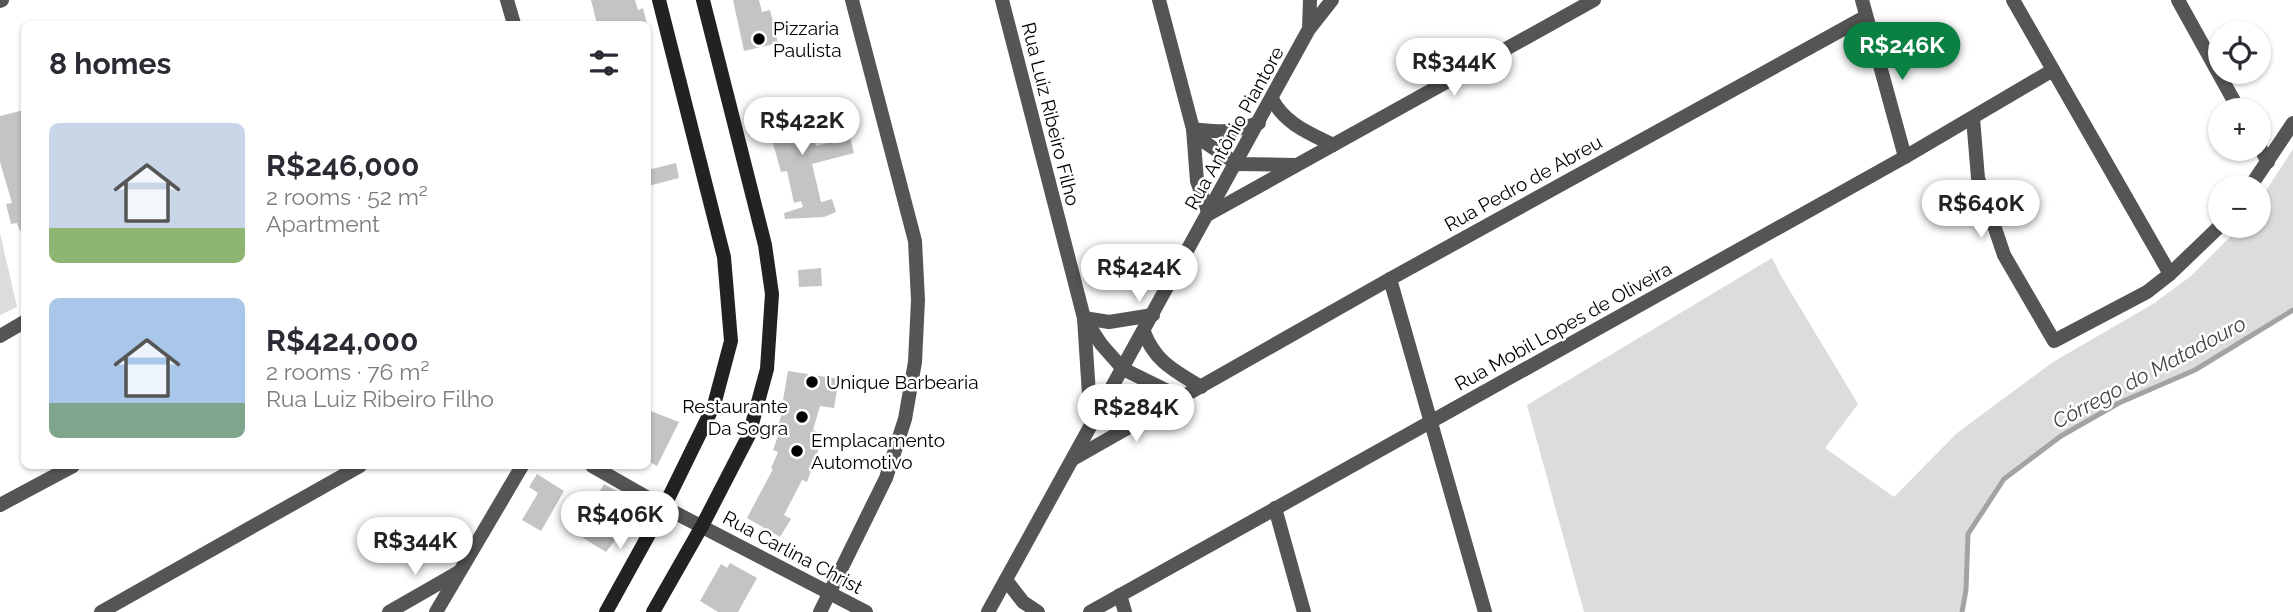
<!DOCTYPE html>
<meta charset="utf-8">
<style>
:root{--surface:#fff;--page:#f2f2f3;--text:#2b2b33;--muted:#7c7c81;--accent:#0b8043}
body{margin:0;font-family:Raleway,sans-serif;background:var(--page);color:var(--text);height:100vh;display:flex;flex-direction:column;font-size:26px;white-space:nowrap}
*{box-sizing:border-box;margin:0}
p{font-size:23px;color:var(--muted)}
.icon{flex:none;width:38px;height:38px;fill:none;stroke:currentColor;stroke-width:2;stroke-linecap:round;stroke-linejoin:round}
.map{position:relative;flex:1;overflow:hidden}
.drawer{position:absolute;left:21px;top:21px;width:630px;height:448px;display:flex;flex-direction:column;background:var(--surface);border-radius:10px;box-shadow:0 2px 5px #0004}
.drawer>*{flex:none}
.controls{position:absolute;left:2208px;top:21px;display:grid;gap:14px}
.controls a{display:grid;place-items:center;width:63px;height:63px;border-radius:50%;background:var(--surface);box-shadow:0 2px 5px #0004;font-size:35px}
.price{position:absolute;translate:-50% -60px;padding:0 16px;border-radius:24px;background:#fff;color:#222;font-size:23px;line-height:46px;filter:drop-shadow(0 2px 4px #0008)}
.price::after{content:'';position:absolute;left:50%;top:42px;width:21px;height:16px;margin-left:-10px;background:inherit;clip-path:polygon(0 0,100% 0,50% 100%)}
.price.selected{background:var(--accent);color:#fff}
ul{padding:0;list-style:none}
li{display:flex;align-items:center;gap:21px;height:175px;padding:0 28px}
li span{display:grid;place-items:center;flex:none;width:196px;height:140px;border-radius:10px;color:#555}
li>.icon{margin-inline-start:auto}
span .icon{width:84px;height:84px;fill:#fffc;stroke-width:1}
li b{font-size:30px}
h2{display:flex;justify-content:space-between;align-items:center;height:84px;padding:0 28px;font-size:30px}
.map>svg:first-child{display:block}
.green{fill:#dcdcdc}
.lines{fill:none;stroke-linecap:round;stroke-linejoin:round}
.stream{stroke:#a3a3a3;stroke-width:5}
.building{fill:#c4c4c4}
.street{stroke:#555;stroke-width:14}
.secondary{stroke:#222;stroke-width:14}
.poi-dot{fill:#000;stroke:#fff;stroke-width:2.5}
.labels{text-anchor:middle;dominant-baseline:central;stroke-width:5;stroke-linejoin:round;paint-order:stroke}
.poi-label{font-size:19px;fill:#000;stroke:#fff;text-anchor:start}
.street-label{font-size:19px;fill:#000;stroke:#fff}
.water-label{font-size:21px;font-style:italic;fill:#444;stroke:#fff}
</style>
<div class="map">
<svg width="2293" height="612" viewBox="0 0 2293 612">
<rect width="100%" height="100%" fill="#fff"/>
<!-- green -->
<g class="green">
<path d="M 2293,149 L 2293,310 L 2195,370 L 2119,403 L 2061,436 L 2004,479 L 1968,534 L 1966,590 L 1962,612 L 1584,612 L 1527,405 L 1772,258 L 1781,276 L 1858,404 L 1825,448 L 1894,497 L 1957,433 L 2053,362 L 2153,304 L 2191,276 L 2241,226 L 2259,226 L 2259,201 Z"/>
<path d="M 0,233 L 17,307 L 0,315 Z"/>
</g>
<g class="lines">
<!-- stream -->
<path class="stream" d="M 1962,612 L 1966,590 L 1968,534 L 2004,479 L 2061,436 L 2119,403 L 2195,370 L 2293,310"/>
</g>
<!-- building -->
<g class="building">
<path d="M 591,0 L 635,0 L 638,10 L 643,8 L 647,24 L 597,24 Z"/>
<path d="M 733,0 L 759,0 L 762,12 L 770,10 L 778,43 L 744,51 Z"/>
<path d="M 787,98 L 791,114 L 810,110 L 813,122 L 810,125 L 816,146 L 850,137 L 854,153 L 812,164 L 821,202 L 832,199 L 836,212 L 824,217 L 785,219 L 784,213 L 803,207 L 801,201 L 794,203 L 787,171 L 781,172 L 762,104 Z"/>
<path d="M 24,110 L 24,231 L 20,231 L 17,223 L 11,224 L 6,204 L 12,203 L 0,162 L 0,116 Z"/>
<path d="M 676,163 L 679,178 L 648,186 L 648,170 Z"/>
<path d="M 821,268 L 822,286 L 799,287 L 798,270 Z"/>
<path d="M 788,371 L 839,379 L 834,408 L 820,406 L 813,430 L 824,434 L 807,482 L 802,480 L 784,515 L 791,519 L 780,537 L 747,518 L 773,469 L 771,468 L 778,452 L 773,450 L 778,436 L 775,435 L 786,401 L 783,400 Z"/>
<path d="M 648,410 L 679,422 L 657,466 L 648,461 Z"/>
<path d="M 537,474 L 564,491 L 541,531 L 522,520 L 538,493 L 529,487 Z"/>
<path d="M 604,484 L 637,503 L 625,524 L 631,527 L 622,543 L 616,539 L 606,552 L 575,533 L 585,518 L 576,513 L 583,501 L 591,506 Z"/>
<path d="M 730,563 L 757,578 L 738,612 L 718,612 L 700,601 L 721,564 L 727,568 Z"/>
</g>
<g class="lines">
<!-- street -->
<g class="street">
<path d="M 507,0 L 514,24"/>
<path d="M 1002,0 L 1084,318 L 1101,344 L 1123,369 L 1182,398"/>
<path d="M 1159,0 L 1193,129 L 1197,181 L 1209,214 L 1594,0"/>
<path d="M 1862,0 L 1905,157"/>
<path d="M 2013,0 L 2170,274"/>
<path d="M 2178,0 L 2239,110"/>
<path d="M 0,1 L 2,0"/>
<path d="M 1310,28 L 1332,0"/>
<path d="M 1272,99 C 1285,124 1309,133 1333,145"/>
<path d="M 1973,118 L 1978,178 L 2004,255 L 2054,341 L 2147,292 L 2170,274 L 2221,225"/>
<path d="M 1193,129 L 1203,141 L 1237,164 L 1295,165"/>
<path d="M 1193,129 C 1220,133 1232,132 1259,123"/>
<path d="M 2259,146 L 2268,162"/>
<path d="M 2250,187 L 2293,123"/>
<path d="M 1390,279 L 1485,612"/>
<path d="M 1144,332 C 1155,362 1175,371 1201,387"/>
<path d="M 0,336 L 24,322"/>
<path d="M 1091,425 L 1084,318 L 1109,322 L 1153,315"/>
<path d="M 1073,459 L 1390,279 L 1865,17"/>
<path d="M 592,466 L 664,507 L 866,612"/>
<path d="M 0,505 L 73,466"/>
<path d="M 1275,508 L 1304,612"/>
<path d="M 1006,580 L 1023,602 L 1038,612"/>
<path d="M 1120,595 L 1125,612"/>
<path d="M 101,612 L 360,466"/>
<path d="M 389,612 L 457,573"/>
<path d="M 436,612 L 522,466"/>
<path d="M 820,612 L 886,478 L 905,419 L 915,362 L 918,300 L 915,241 L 852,0"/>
<path d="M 988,612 L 1309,29 L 1310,0"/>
<path d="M 1090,612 L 1905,157 L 2053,70"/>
</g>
<!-- secondary -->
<g class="secondary">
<path d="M 606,612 L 664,507 L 714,405 L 731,341 L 724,257 L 659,0"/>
<path d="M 653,612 L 702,526 L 749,435 L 767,369 L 772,294 L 765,245 L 703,0"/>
</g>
</g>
<!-- markers -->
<g class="poi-dot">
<circle cx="759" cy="39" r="7"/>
<circle cx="812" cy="382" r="7"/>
<circle cx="802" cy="417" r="7"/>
<circle cx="797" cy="451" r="7"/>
</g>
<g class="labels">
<!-- poi labels -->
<g class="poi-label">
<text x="773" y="28">Pizzaria<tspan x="773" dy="22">Paulista</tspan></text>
<text x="826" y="382">Unique Barbearia</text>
<text x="788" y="406" text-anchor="end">Restaurante<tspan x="788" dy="22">Da Sogra</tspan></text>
<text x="811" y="440">Emplacamento<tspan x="811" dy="22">Automotivo</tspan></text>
</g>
<!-- street labels -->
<g class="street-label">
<text transform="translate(1051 114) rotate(76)">Rua Luiz Ribeiro Filho</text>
<text transform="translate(1234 128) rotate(-61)">Rua Antônio Piantore</text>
<text transform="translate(1523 183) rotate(-29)">Rua Pedro de Abreu</text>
<text transform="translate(1563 326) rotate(-29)">Rua Mobil Lopes de Oliveira</text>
<text transform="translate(793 552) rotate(28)">Rua Carlina Christ</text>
</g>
<!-- water labels -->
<g class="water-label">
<text transform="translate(2149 372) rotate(-28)">Córrego do Matadouro</text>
</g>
</g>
</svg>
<div class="controls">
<a><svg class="icon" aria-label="locate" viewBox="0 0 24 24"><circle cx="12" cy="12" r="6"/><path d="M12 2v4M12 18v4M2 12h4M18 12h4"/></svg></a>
<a>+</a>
<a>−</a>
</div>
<b class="price selected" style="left:1902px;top:82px">R$246K</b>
<b class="price" style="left:1454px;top:98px">R$344K</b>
<b class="price" style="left:802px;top:157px">R$422K</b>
<b class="price" style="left:1981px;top:240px">R$640K</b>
<b class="price" style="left:1139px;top:304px">R$424K</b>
<b class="price" style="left:1136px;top:444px">R$284K</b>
<b class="price" style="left:620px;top:551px">R$406K</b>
<b class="price" style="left:415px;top:577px">R$344K</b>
<section class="drawer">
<h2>8 homes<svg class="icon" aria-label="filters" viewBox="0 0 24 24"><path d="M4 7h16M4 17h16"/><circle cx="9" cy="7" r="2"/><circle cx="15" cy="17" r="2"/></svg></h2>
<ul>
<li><span style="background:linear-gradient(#c9d6e8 75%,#8fb573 0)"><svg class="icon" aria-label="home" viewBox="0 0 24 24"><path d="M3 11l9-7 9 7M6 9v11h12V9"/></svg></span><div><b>R$246,000</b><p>2 rooms · 52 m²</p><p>Apartment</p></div></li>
<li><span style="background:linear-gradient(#a9c7e8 75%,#7fa58c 0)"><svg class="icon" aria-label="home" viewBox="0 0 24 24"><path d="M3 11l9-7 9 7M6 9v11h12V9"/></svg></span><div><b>R$424,000</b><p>2 rooms · 76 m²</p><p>Rua Luiz Ribeiro Filho</p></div></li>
</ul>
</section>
</div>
